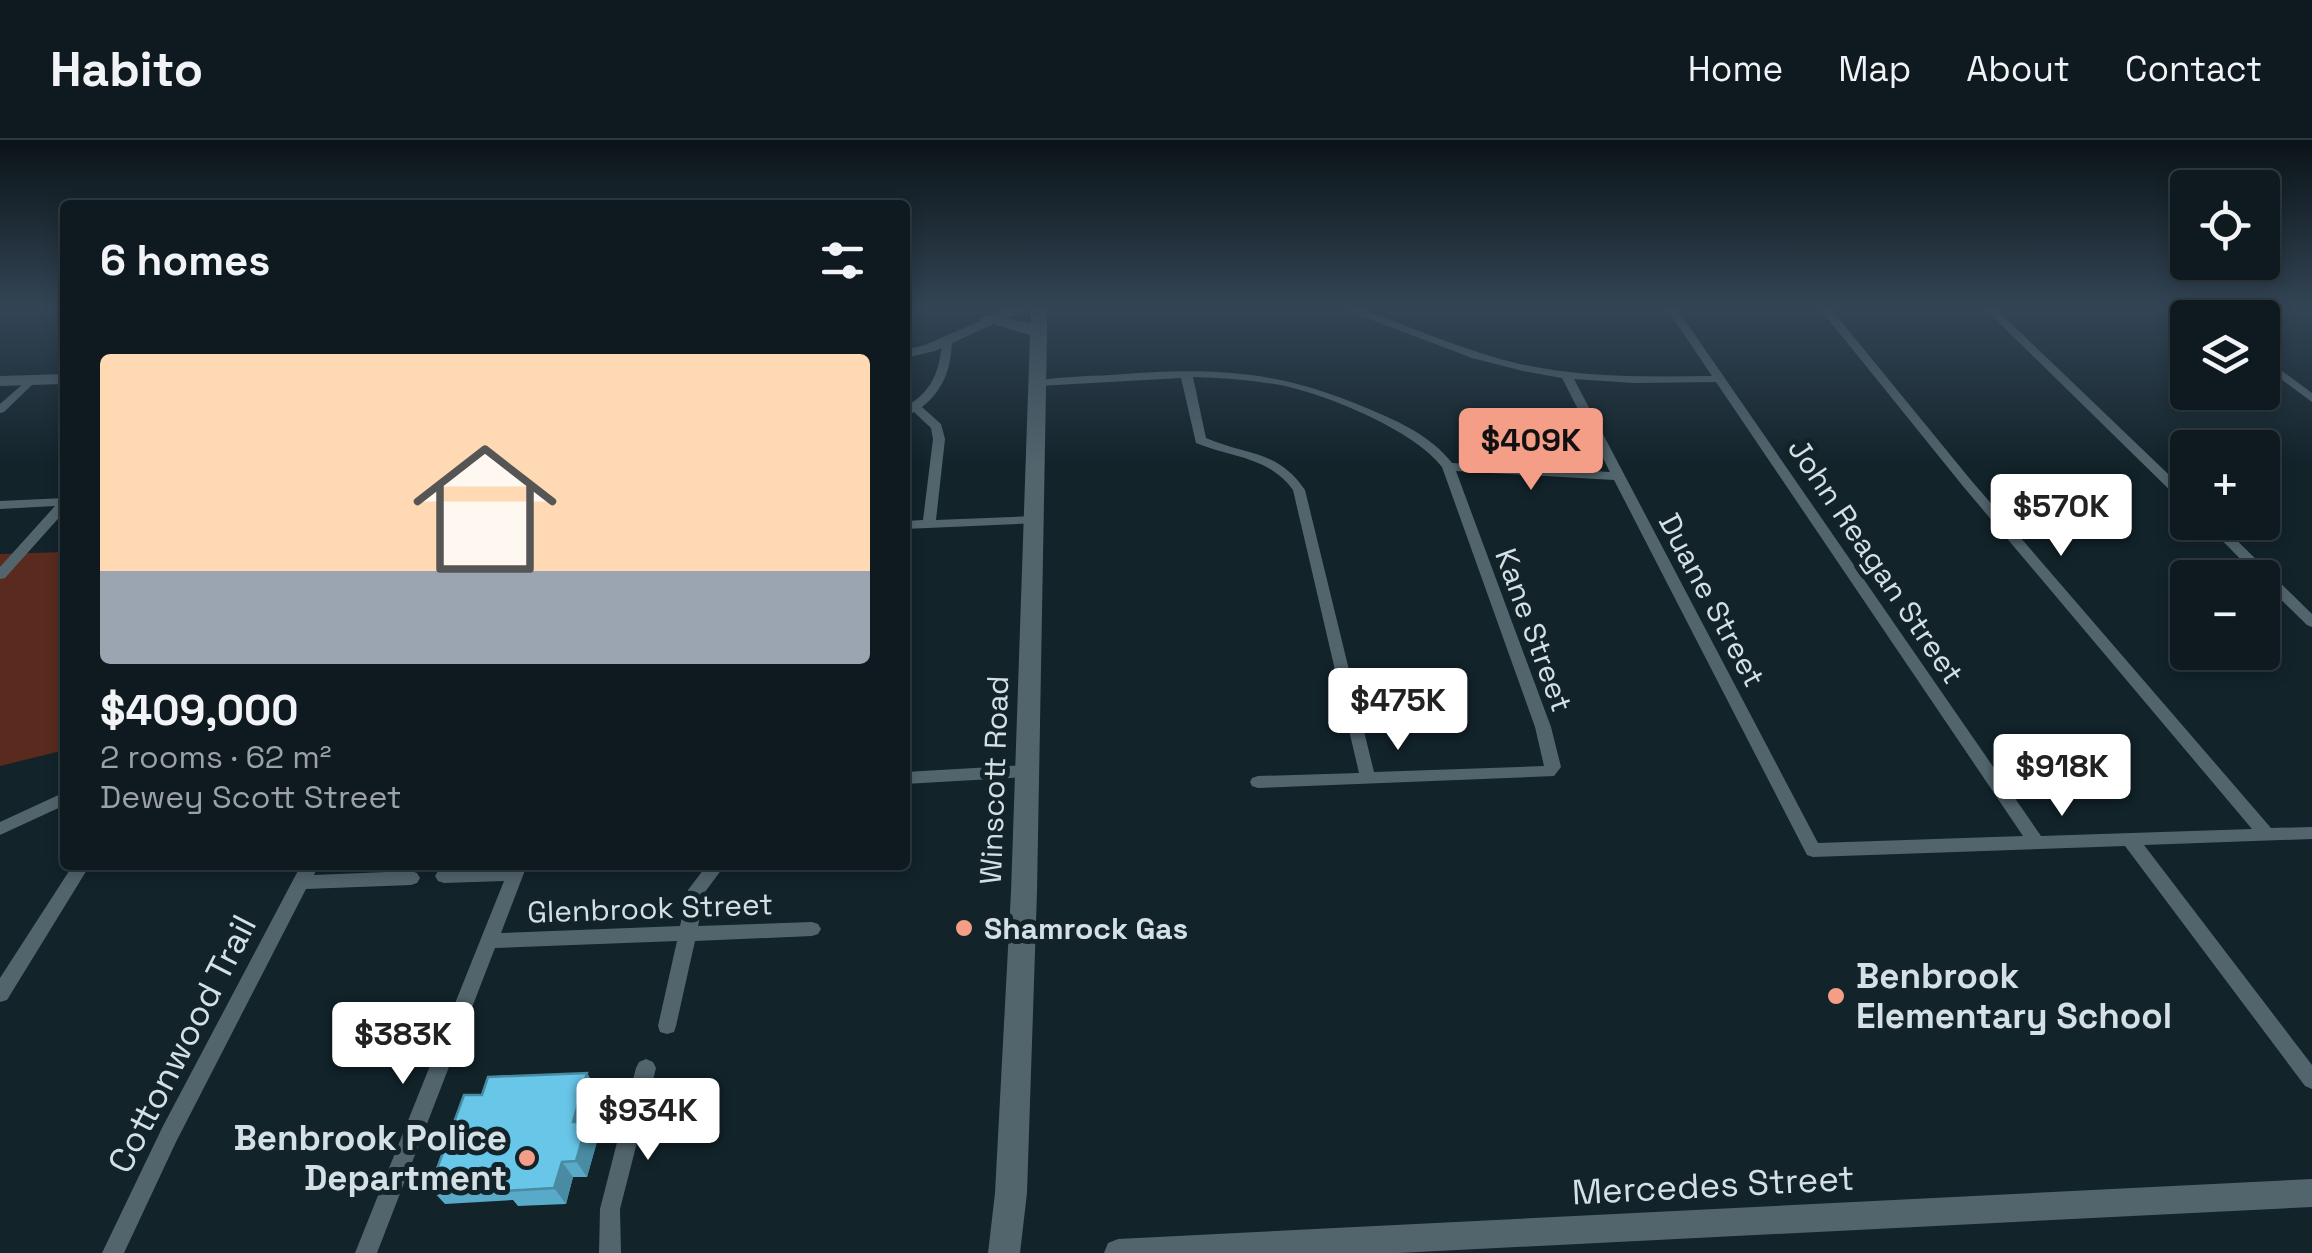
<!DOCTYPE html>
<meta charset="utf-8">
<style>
:root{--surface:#0e1a20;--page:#172329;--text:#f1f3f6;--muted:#9ba1a5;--line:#2e383e;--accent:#f49e88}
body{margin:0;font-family:"Space Grotesk",sans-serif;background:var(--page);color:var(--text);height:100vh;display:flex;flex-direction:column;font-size:38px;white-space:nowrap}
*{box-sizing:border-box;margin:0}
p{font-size:32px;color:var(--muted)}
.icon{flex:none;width:55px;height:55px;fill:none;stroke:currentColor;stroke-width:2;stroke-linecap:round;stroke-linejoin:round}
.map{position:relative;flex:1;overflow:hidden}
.details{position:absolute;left:60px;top:60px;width:850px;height:670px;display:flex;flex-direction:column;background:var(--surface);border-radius:10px;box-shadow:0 5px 15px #0003,0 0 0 2px var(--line)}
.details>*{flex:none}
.buttons{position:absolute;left:2170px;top:30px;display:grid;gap:20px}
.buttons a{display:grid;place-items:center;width:110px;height:110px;border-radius:10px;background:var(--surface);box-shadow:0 5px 15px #0003,0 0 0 2px var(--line);font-size:50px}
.price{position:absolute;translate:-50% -85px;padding:0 22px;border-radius:10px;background:#fff;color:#222;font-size:32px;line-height:65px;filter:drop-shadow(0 2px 5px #0008)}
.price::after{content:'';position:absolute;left:50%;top:60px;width:30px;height:22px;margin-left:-15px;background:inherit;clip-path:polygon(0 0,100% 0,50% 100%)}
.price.on{background:var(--accent);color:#111}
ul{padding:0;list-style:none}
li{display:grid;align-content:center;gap:20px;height:530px;padding:0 40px}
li+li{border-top:2px solid var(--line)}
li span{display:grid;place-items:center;height:310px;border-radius:10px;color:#555}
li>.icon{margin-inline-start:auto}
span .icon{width:180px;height:180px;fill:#fffc;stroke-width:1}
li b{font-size:42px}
h2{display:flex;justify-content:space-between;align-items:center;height:120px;padding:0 40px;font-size:42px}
header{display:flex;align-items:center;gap:60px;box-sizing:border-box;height:140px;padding:0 50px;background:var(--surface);border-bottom:2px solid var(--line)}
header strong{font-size:48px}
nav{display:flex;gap:55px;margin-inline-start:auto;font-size:35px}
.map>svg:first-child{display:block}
.green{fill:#5a2a1f}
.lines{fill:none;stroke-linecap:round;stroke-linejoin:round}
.minor{fill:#52656d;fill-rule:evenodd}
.tertiary{fill:#52656d;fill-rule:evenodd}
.secondary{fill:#52656d;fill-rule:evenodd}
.wall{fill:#59aac8}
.shaded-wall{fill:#498ba2}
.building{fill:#68c6e8;stroke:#498ba2;stroke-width:2.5}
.poi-dot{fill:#f49e88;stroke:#12232a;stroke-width:4}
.labels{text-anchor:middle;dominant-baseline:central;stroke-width:10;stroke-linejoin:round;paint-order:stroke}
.street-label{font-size:30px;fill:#d5e0e4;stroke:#12232a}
.poi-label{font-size:30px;font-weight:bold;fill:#d5e0e4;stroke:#12232a;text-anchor:start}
.near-poi-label{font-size:35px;font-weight:bold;fill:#d5e0e4;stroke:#12232a;text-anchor:start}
.near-street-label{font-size:35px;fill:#d5e0e4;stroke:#12232a}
</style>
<header>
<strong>Habito</strong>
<nav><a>Home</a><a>Map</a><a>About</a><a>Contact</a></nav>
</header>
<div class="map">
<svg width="2312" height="1113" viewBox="0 0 2312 1113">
<rect width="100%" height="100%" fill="#12232a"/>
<!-- green -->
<path class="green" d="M 65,412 L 65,610 L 0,626 L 0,414 Z"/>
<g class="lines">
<!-- minor -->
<g class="minor">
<path d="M 1343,169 L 1359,169 C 1413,187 1464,211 1520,224 C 1583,238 1648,237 1712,236 L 1667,169 L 1677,169 L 2041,696 L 2252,689 L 1962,345 L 1820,169 L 1831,169 L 1970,339 L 2271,688 L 2312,687 L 2312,699 L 2144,705 L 2312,925 L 2312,949 L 2305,946 L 2125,706 L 1813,717 L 1807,715 L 1614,340 L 1456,331 L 1551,587 L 1561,627 L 1554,636 L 1258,648 L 1252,646 L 1250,642 L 1252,638 L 1258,636 L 1359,633 L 1293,350 C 1270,317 1230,317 1196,303 L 1181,238 L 1038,246 L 1032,243 L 1034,241 C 1059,237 1086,236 1111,235 C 1211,227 1276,229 1369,269 C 1400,282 1431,296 1452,323 L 1610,332 L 1562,238 L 1523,231 L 1472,218 ZM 1193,237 C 1224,238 1255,240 1285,246 C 1330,256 1415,291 1442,327 L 1535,587 L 1544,626 L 1374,632 L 1305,350 C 1277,309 1247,316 1206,298 ZM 1574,239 L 1634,243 L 1716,242 L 2023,696 L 1818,703 Z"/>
<path d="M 1985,169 L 1996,169 L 2188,353 L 2188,365 L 2184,364 Z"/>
<path d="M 2193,169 L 2205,169 L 2214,178 L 2202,178 Z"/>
<path d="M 947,198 L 952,201 C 951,228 944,250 922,267 L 941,284 L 945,299 L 936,380 L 1034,376 L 1039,377 L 1040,380 L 1039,383 L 905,389 L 905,381 L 923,380 L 933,299 L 931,288 L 914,272 L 905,276 L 905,267 C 932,252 940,231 942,201 Z"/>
<path d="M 2262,216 L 2312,253 L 2312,262 L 2262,225 Z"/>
<path d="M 31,237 L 35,238 L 35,242 L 4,272 L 0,273 L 0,264 Z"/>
<path d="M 65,358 L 65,371 L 5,438 L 0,439 L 0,427 L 55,366 L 0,369 L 0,361 Z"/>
<path d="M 2204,382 L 2218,382 L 2312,474 L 2312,487 L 2307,485 L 2262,441 L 2262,438 L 2259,438 Z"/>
<path d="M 1025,625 L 1031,627 L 1033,631 L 1031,635 L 1025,637 L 905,644 L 905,632 Z"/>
<path d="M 65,652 L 65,665 L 0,695 L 0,682 Z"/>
<path d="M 73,725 L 90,725 L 7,860 L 0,862 L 0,838 Z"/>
<path d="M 301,725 L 318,725 L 314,735 L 411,731 L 417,733 L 420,738 L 417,743 L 411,745 L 306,749 L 176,1002 L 124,1113 L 102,1113 L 162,988 Z"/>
<path d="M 511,725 L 527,725 L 501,793 L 680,786 L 688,750 L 707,725 L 725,725 L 705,752 L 698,786 L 812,782 L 818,784 L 821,789 L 818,794 L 812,796 L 695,801 L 676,886 L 674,892 L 667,894 L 660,892 L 658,886 L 677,801 L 495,808 L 377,1113 L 355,1113 L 504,741 L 444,743 L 438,741 L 435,736 L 438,731 L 444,729 L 510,727 Z"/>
<path d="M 646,919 L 653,922 L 656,928 L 620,1069 L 621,1113 L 599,1113 L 600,1069 L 636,928 L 639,922 Z"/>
</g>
<!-- tertiary -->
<g class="tertiary">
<path d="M 1007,169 L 1026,169 L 935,211 L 905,218 L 905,210 L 925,205 Z"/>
<path d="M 65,234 L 65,244 L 0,246 L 0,236 Z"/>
<path d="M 2312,1039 L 2312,1067 L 1399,1113 L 1104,1113 L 1108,1103 L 1118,1099 Z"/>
</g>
<!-- secondary -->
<path class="secondary" d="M 1031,169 L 1047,169 L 1047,193 L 1037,752 L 1027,1053 L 1020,1113 L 988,1113 L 995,1053 L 1011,752 L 1030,195 L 979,180 L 987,175 L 1031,183 Z"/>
</g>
<!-- wall -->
<path class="wall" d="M 587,933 L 597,950 L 588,983 L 598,998 L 587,1037 L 573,1037 L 566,1064 L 518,1066 L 513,1060 L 445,1064 L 430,1048 Z"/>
<!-- shaded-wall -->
<g class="shaded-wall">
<path d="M 587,933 L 597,950 L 588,983 L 598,998 L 587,1037 L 576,1021 L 573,982 Z"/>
<path d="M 562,1022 L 573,1037 L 566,1064 L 554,1048 Z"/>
</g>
<!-- building -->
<path class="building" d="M 587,933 L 573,982 L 587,982 L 576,1021 L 562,1022 L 554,1048 L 505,1051 L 507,1044 L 430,1048 L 464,955 L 482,955 L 488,937 Z"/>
<!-- sky -->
<linearGradient id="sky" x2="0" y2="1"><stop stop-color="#0a1317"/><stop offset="0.52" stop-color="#334555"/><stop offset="1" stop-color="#334555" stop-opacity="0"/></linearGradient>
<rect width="2312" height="325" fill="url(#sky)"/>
<!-- markers -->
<g class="poi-dot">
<circle cx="964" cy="788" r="10"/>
<circle cx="1836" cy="856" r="10"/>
<circle cx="527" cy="1018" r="10"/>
</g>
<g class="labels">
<!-- street labels -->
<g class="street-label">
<text transform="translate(1876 421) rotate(56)">John Reagan Street</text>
<text transform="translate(1712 460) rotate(62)">Duane Street</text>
<text transform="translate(1534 490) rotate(70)">Kane Street</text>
<text transform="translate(994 640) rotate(-88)">Winscott Road</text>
<text transform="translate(650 768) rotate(-2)">Glenbrook Street</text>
</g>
<!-- poi labels -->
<g class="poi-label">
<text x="984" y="788">Shamrock Gas</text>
</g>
<!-- near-poi labels -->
<g class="near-poi-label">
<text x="1856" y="836">Benbrook<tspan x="1856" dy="40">Elementary School</tspan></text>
<text x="507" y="998" text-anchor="end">Benbrook Police<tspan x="507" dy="40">Department</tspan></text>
</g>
<!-- near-street labels -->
<g class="near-street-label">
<text transform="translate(182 904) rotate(-63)">Cottonwood Trail</text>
<text transform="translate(1713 1045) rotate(-3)">Mercedes Street</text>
</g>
</g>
</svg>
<div class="buttons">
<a><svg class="icon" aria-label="locate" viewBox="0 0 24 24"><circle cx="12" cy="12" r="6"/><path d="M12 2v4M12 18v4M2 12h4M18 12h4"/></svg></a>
<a><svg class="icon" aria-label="layers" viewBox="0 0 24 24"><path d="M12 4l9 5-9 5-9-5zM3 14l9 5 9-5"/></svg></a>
<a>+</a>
<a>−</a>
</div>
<b class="price on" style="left:1531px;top:353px">$409K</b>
<b class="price" style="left:2061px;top:419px">$570K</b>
<b class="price" style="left:1398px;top:613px">$475K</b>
<b class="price" style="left:2062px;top:679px">$918K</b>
<b class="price" style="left:403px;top:947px">$383K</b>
<b class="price" style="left:648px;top:1023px">$934K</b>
<section class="details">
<h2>6 homes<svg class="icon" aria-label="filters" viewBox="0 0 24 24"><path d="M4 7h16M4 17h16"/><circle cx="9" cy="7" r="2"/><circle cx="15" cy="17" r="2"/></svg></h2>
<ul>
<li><span style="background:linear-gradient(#ffd9b3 70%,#9aa5b1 0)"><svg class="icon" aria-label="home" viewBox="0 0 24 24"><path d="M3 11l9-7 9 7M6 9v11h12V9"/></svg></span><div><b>$409,000</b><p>2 rooms · 62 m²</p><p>Dewey Scott Street</p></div></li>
</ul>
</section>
</div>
